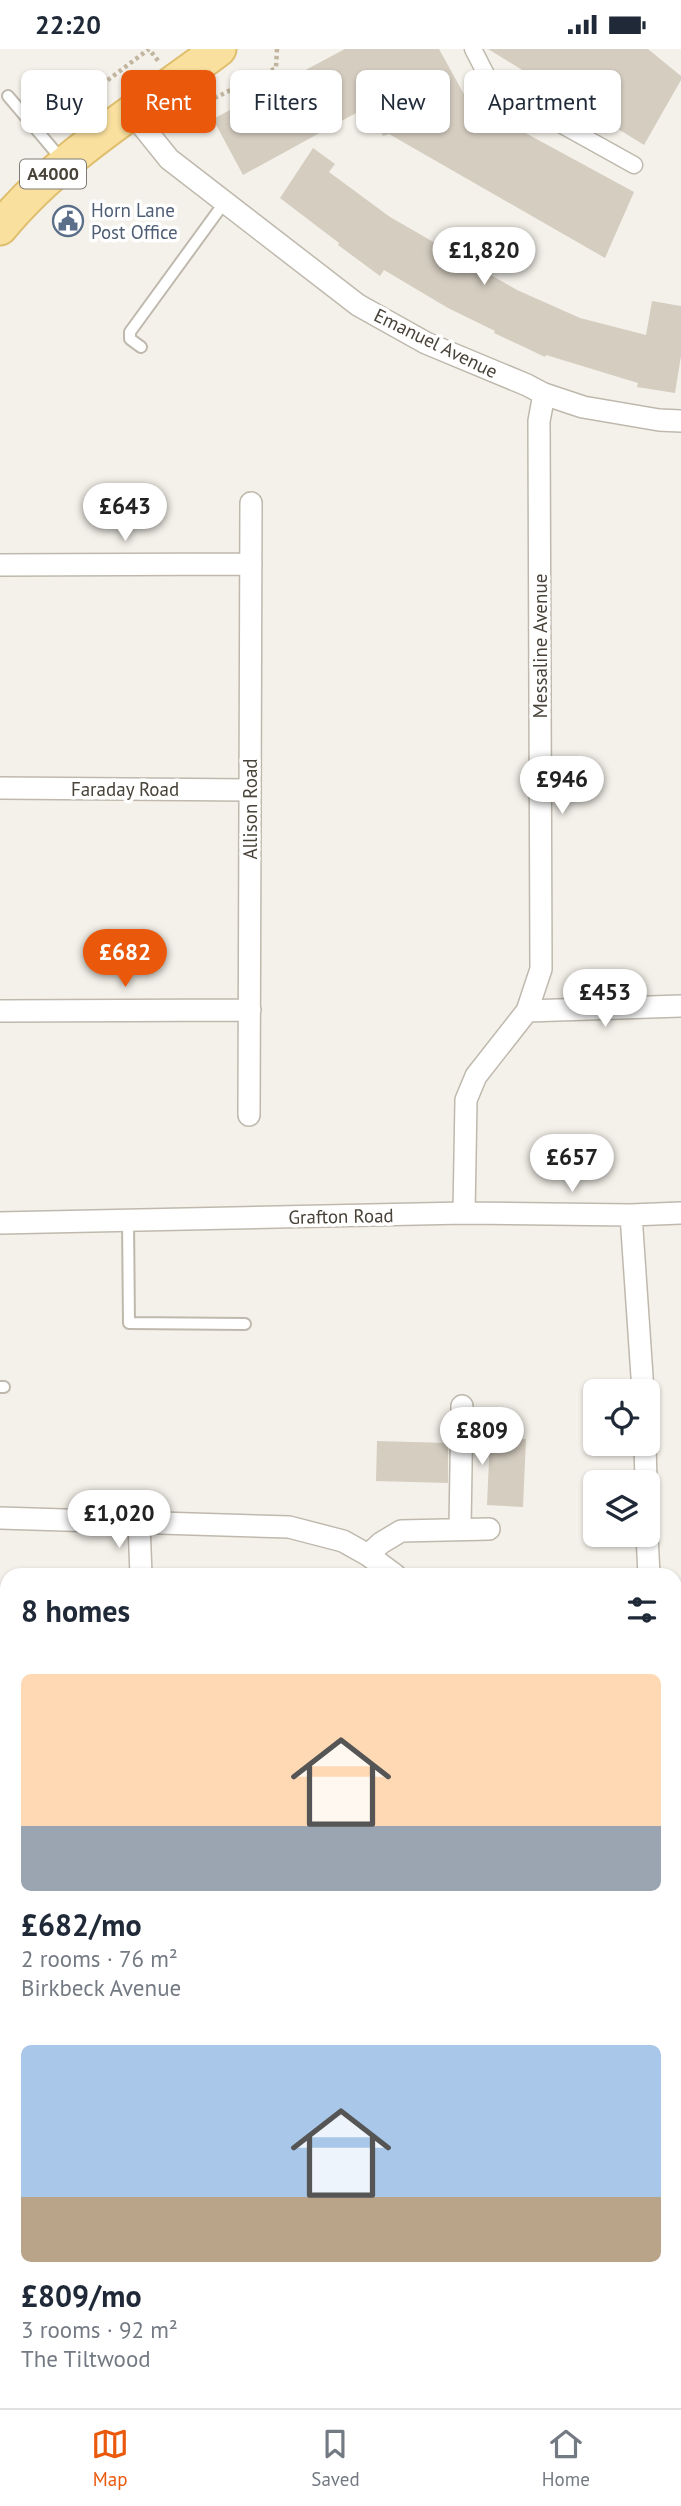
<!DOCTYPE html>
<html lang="en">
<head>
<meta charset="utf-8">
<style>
  body { margin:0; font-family:"PT Sans",sans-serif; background:#f6f6f7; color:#1f2937; height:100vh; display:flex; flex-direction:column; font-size:26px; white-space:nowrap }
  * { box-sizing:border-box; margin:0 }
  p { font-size:23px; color:#747a83 }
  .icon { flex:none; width:38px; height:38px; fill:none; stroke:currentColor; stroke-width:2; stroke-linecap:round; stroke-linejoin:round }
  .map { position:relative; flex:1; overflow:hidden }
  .drawer { position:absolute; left:0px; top:1519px; width:682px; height:840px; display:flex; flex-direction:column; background:#fff; border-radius:21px 21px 0 0; box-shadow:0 2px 5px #0004 }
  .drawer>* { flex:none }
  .hud { position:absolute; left:21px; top:21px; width:640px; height:63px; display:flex; gap:14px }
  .tools { position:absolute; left:583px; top:1330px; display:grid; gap:14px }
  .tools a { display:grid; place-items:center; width:77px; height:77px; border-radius:10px; background:#fff; box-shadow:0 2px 5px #0004; font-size:35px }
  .price { position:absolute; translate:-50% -60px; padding:0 16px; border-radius:24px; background:#fff; color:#222; font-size:23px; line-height:46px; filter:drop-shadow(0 2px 4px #0008) }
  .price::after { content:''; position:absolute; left:50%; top:42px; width:21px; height:16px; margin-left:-10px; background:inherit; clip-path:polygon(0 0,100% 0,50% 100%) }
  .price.current { background:#ea580c; color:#fff }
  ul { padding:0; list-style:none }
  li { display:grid; align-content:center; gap:14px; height:371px; padding:0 21px }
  li span { display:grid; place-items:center; height:217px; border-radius:10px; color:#555 }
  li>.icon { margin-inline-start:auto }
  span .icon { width:126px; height:126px; fill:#fffc; stroke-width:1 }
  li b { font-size:30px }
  h2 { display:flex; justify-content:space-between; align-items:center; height:84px; padding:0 21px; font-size:30px }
  .pill { padding:0 24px; border-radius:10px; background:#fff; box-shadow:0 2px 5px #0004; font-size:24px; line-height:63px }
  .pill.current { background:#ea580c; color:#fff }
  .status { display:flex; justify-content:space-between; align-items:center; height:49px; padding:0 35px; background:#fff; direction:ltr }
  .status svg { height:19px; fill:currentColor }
  .dock { display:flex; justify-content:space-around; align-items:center; height:98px; border-top:2px solid #e0e1e3; background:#fff; font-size:19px; color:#747a83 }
  .dock a { display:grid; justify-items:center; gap:4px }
  .dock .current { color:#ea580c }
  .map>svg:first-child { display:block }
  .building { fill:#d5cdc0 }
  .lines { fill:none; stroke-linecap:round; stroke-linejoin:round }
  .service-casing { stroke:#bfb9ad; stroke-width:14 }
  .pedestrian-casing { stroke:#bfb9ad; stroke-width:19 }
  .minor-casing { stroke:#bfb9ad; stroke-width:24 }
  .primary-casing { stroke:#dfbe6e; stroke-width:37 }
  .path { stroke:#c1b59f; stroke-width:4.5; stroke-dasharray:3.5 3.5; stroke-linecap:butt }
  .service { stroke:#fff; stroke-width:10 }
  .pedestrian { stroke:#fff; stroke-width:16 }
  .minor { stroke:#fff; stroke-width:21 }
  .primary { stroke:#fae09e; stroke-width:33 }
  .labels { text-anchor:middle; stroke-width:7; stroke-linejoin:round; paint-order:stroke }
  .shield { fill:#fff; stroke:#7f7b74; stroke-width:2 }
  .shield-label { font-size:18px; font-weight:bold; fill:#484238 }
  .service-label { font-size:19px; fill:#4e5e75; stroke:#fff; text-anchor:start }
  .street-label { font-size:19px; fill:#484238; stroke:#fff }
</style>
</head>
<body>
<div class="status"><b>22:20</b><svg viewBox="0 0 49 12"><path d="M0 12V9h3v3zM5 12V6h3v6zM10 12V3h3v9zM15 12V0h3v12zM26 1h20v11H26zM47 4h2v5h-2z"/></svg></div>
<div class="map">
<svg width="681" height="2359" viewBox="0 0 681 2359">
  <rect width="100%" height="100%" fill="#f4f1ea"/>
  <path class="building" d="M 345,0 L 439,0 L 465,47 L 476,57 L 634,143 L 605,209 L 389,85 L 383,87 L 367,58 L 243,126 L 213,70 Z
    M 488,0 L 648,0 L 681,27 L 681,31 L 644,96 Z
    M 313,99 L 335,115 L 329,123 L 390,168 L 517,241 L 580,269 L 646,286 L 652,252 L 681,257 L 681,307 L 675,344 L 637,338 L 638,334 L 546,306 L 545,308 L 494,284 L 495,282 L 448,259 L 384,221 L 380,227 L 338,196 L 339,194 L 280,149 Z
    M 490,1388 L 526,1390 L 523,1458 L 487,1456 Z
    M 377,1392 L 448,1394 L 448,1434 L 376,1432 Z"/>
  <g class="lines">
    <g class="service-casing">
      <path id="service" d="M 8,47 L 63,112
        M 141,298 L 130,290 L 130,283 L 224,154
        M 128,1171 L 129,1274 L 245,1275
        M 0,1338 L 4,1338"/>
    </g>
    <g class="pedestrian-casing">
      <path id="pedestrian" d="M 473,0 L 492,37 L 634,116"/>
    </g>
    <g class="minor-casing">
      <path id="minor" d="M 132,64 L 169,110 L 358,256 L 426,294 L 527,336 L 544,345 L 583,358 L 659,371 L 681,372
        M 0,516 L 251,515
        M 0,739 L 250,741
        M 0,962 L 250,961
        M 527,962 L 681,957
        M 249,1066 L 251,454
        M 464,1164 L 466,1051 L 476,1027 L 527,962 L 541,920 L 539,372 L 544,345
        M 631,1166 L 643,1342
        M 0,1174 L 464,1164 L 631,1166 L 681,1164
        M 645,1395 L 646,1433
        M 0,1469 L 289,1478 L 343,1492 L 368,1506 L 381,1494 L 401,1482 L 489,1480
        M 139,1474 L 141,1526
        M 460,1479 L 462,1357
        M 647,1486 L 649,1526
        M 368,1506 L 395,1526
        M 676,1571 L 681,1572
        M 186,2352 L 187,2359
        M 499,2359 L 500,2352"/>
    </g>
    <g class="primary-casing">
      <path id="primary" d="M 0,179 C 60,106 144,57 219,0"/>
    </g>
    <path class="path" d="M 181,59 L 186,66 L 194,59 L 276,19 L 277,0
      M 54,76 L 84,49 L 149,0 L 159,13"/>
    <use href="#service" class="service"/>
    <use href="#pedestrian" class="pedestrian"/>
    <use href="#minor" class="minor"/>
    <use href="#primary" class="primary"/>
  </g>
  <defs>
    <g id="civic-ring" transform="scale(1.575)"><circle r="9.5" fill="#fff" stroke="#5c6f8a" stroke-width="1.5"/><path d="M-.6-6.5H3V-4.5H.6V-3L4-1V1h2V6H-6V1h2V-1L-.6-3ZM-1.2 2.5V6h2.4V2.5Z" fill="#5c6f8a"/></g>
  </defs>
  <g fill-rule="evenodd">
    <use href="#civic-ring" x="68" y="172"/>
  </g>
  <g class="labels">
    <rect class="shield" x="20" y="110.5" width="66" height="29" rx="5"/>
    <g class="shield-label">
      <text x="53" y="131">A4000</text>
    </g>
    <g class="service-label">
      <text x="91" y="168">Horn Lane<tspan x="91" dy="22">Post Office</tspan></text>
    </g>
    <g class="street-label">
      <text transform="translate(436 294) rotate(26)" y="7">Emanuel Avenue</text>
      <text transform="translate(540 597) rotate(-90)" y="7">Messaline Avenue</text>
      <text x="125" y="747">Faraday Road</text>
      <text transform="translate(250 760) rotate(-90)" y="7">Allison Road</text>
      <text transform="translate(341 1167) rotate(-1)" y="7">Grafton Road</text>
    </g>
  </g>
</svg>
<div class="tools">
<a><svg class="icon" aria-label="locate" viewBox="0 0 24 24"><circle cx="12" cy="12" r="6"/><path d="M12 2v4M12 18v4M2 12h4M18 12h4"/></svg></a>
<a><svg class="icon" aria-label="layers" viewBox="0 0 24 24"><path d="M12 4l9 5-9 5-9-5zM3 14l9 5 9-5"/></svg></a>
</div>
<b class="price" style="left:484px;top:238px">£1,820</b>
<b class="price" style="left:125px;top:494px">£643</b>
<b class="price" style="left:562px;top:767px">£946</b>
<b class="price current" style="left:125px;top:940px">£682</b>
<b class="price" style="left:605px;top:980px">£453</b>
<b class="price" style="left:572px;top:1145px">£657</b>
<b class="price" style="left:482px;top:1418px">£809</b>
<b class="price" style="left:119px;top:1501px">£1,020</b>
<div class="hud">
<a class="pill">Buy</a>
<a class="pill current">Rent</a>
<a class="pill">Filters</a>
<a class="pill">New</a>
<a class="pill">Apartment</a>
</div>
<section class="drawer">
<h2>8 homes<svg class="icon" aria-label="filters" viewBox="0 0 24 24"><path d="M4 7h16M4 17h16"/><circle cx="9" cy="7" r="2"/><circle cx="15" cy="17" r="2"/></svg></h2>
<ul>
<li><span style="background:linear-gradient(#ffd9b3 70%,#9aa5b1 0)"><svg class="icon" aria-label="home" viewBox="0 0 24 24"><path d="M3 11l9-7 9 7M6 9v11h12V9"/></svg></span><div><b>£682/mo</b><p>2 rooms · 76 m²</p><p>Birkbeck Avenue</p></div></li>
<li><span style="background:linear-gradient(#a9c7e8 70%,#b9a48a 0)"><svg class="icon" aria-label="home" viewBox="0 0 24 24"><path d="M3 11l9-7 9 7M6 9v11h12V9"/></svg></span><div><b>£809/mo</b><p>3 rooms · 92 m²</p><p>The Tiltwood</p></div></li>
</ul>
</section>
</div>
<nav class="dock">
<a class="current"><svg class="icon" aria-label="map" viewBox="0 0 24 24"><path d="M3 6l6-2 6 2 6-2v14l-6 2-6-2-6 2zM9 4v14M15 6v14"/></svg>Map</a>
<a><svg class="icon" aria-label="saved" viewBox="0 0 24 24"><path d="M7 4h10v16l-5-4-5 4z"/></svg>Saved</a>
<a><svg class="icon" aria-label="home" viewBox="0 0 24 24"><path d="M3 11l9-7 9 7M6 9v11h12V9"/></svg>Home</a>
</nav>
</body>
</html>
